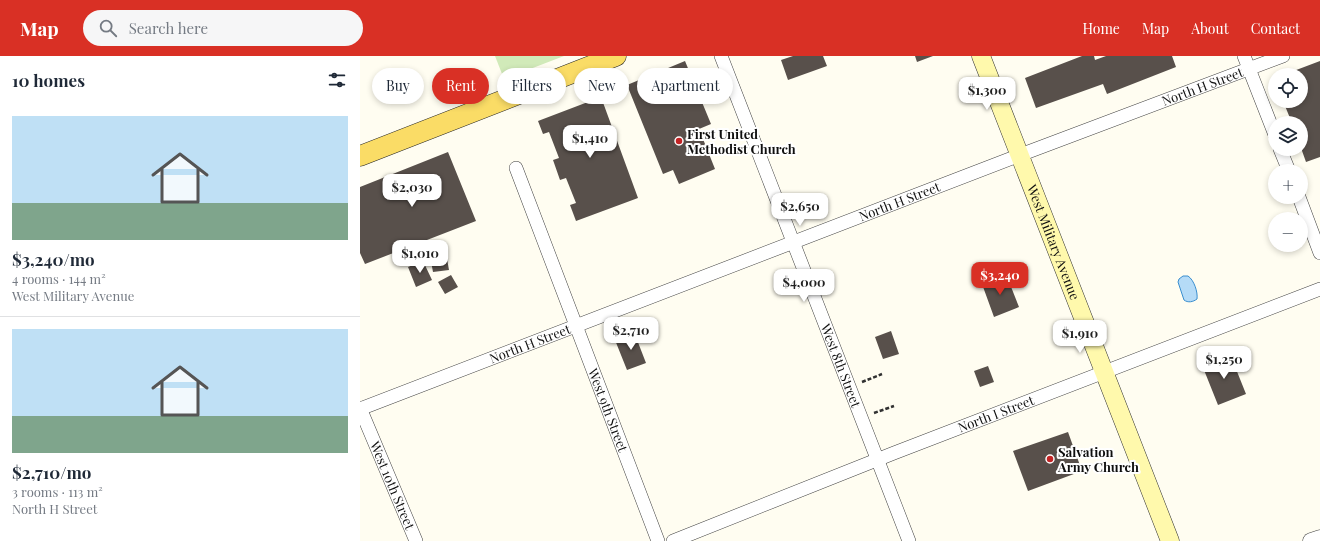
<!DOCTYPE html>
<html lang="en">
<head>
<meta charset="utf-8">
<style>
  body { margin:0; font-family:"Playfair Display",serif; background:#f6f6f7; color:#1f2937; height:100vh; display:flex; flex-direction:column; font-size:15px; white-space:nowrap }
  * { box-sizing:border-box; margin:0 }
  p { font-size:13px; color:#747a83 }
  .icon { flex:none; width:22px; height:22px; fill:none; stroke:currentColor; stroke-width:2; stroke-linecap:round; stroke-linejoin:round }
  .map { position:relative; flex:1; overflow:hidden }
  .details { display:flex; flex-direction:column; background:#fff; width:360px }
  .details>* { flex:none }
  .guide { position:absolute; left:12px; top:12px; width:380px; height:36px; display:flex; gap:8px }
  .buttons { position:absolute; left:908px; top:12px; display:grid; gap:8px }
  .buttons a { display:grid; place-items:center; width:40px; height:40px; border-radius:50%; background:#fff; box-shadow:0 2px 6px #0003; font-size:20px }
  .price { position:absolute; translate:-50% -34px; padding:0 9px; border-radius:8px; background:#fff; color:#222; font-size:13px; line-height:26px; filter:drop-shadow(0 1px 2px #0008) }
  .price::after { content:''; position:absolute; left:50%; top:24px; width:12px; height:9px; margin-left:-6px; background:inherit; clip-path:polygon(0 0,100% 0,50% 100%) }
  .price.active { background:#d93025; color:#fff }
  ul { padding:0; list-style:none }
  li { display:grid; align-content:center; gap:8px; height:212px; padding:0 12px }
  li+li { border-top:1px solid #e0e1e3 }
  li span { display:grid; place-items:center; height:124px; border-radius:0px; color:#555 }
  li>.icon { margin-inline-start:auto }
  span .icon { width:72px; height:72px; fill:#fffc; stroke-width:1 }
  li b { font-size:17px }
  h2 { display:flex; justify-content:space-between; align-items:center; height:48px; padding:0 12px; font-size:17px }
  .chip { padding:0 14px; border-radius:18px; background:#fff; box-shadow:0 2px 6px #0003; font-size:14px; line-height:36px }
  .chip.active { background:#d93025; color:#fff }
  header { display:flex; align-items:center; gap:24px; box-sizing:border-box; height:56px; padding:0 20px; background:#d93025; color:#fff }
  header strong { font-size:19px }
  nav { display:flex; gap:22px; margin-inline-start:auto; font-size:14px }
  .search { width:280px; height:36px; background:#f6f6f7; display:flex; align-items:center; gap:10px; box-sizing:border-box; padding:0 14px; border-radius:22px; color:#747a83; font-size:15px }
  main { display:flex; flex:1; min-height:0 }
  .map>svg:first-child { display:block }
  .green { fill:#d1eab9 }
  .water { fill:#b5dbf7; stroke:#3a8ecf }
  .building { fill:#58504b }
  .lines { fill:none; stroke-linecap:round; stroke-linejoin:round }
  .minor-casing { stroke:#424242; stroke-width:14 }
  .tertiary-casing { stroke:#424242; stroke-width:17 }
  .secondary-casing { stroke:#313131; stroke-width:19 }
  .primary-casing { stroke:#202020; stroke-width:21 }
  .path { stroke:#313131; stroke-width:2.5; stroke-dasharray:4 2; stroke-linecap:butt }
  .minor { stroke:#fff; stroke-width:13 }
  .tertiary { stroke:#fff; stroke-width:16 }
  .secondary { stroke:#fff9ac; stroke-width:18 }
  .primary { stroke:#fadc66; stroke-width:20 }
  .poi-dot { fill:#c22425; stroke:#fff; stroke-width:1.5 }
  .labels { text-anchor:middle; stroke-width:4; stroke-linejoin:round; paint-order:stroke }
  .street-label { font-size:13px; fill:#0f0f0f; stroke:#fff }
  .poi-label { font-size:13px; font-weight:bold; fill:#0f0f0f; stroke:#fff; text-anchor:start }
</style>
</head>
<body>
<header>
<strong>Map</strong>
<div class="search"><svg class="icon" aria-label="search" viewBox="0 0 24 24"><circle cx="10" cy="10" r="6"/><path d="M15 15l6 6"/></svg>Search here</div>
<nav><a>Home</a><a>Map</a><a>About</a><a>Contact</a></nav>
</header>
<main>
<section class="details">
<h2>10 homes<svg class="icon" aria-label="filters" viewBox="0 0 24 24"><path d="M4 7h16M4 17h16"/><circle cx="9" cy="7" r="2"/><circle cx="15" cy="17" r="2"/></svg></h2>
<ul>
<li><span style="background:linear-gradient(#bfe0f5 70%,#7fa58c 0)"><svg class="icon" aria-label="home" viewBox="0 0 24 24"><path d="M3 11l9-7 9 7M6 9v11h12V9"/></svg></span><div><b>$3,240/mo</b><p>4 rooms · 144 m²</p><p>West Military Avenue</p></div></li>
<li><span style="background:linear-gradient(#bfe0f5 70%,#7fa58c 0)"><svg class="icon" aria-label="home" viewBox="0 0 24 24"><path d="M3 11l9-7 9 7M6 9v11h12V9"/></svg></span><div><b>$2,710/mo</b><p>3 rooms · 113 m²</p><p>North H Street</p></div></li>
</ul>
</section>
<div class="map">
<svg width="960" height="485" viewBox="0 0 960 485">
  <rect width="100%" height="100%" fill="#fffdf1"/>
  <path class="green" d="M 135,0 L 204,0 L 144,23 Z"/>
  <path class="water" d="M 823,220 L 828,220 C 834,224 838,236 837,243 C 833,246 828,247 824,244 L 818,226 L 819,223 Z"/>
  <path class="building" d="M 433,0 L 463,0 L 467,10 L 428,24 L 421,4 Z
    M 555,0 L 573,0 L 557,6 Z
    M 722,0 L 734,0 L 735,4 L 746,0 L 812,0 L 816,11 L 747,38 L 743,28 L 676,52 L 665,22 Z
    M 325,5 L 351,68 L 339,73 L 355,113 L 319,128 L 313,114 L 303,118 L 267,29 Z
    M 960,5 L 960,101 L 946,106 L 941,92 L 941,67 L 932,67 L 923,45 L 941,45 L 941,19 L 923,19 Z
    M 241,41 L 278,142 L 216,165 L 210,149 L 216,147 L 206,122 L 200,124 L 193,104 L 199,102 L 189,76 L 183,78 L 178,65 Z
    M 88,96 L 116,165 L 5,208 L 0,197 L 0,131 Z
    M 86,197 L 89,214 L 73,216 L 70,200 Z
    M 63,205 L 72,224 L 56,231 L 48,211 Z
    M 646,218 L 659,251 L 634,261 L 622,228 Z
    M 91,219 L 98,231 L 85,238 L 78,226 Z
    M 531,275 L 539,298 L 523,303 L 515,281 Z
    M 274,276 L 286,307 L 267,314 L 255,284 Z
    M 870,298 L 886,338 L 858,349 L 842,309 Z
    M 628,310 L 634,326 L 620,331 L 614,315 Z
    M 708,376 L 722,415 L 668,435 L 653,395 Z"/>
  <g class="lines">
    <g class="minor-casing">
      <g id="minor">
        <path id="s1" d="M 361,0 L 549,485"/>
        <path d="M 884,0 L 915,79"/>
        <path d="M 920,93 L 929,115"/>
        <path id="s2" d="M 156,112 L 298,485"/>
        <path d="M 939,141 L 960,197"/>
        <path id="s3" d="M 0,352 L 56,485"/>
        <path id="s4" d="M 0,353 L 660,99 L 923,0"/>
        <path id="s5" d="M 313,485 L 534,397 L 960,233"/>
      </g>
    </g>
    <g class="tertiary-casing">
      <path id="tertiary" d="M 951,485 L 960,482"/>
    </g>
    <g class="secondary-casing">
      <g id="secondary">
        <path id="s6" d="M 621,0 L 810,485"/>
      </g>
    </g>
    <g class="primary-casing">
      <path id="primary" d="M 0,100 L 256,0"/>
    </g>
    <path class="path" d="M 502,326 L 522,318
      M 514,357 L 534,350"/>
    <use href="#minor" class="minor"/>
    <use href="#tertiary" class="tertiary"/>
    <use href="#secondary" class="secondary"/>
    <use href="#primary" class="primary"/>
  </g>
  <g class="poi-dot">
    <circle cx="319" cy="85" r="4"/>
    <circle cx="690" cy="403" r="4"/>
  </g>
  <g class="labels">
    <g class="street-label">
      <text dy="5" stroke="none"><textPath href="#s4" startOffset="902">North H Street</textPath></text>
      <text dy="5" stroke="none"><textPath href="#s4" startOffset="578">North H Street</textPath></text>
      <text dy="5" stroke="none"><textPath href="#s6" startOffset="200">West Military Avenue</textPath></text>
      <text dy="5" stroke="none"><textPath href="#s4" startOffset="182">North H Street</textPath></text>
      <text dy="5" stroke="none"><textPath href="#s1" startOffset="332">West 8th Street</textPath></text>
      <text dy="5" stroke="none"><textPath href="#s2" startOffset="259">West 9th Street</textPath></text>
      <text dy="5" stroke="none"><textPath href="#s5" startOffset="347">North I Street</textPath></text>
      <text dy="5" stroke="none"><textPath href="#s3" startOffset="84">West 10th Street</textPath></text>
    </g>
    <g class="poi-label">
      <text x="327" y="83">First United<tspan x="327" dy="15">Methodist Church</tspan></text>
      <text x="698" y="401">Salvation<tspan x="698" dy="15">Army Church</tspan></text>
    </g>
  </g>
</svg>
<div class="buttons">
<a><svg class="icon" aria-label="locate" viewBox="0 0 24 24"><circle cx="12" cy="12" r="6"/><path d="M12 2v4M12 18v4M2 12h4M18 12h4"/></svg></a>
<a><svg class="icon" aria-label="layers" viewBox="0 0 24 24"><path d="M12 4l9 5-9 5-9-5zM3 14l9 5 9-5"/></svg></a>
<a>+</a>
<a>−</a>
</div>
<b class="price" style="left:627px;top:55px">$1,300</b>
<b class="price" style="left:230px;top:103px">$1,410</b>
<b class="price" style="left:52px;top:152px">$2,030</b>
<b class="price" style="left:440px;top:171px">$2,650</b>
<b class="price" style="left:60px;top:218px">$1,010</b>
<b class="price active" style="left:640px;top:240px">$3,240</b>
<b class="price" style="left:444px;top:247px">$4,000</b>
<b class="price" style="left:271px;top:295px">$2,710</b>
<b class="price" style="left:720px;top:298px">$1,910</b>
<b class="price" style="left:864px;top:324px">$1,250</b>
<div class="guide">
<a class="chip">Buy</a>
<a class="chip active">Rent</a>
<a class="chip">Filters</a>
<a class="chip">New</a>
<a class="chip">Apartment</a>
</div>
</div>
</main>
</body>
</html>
